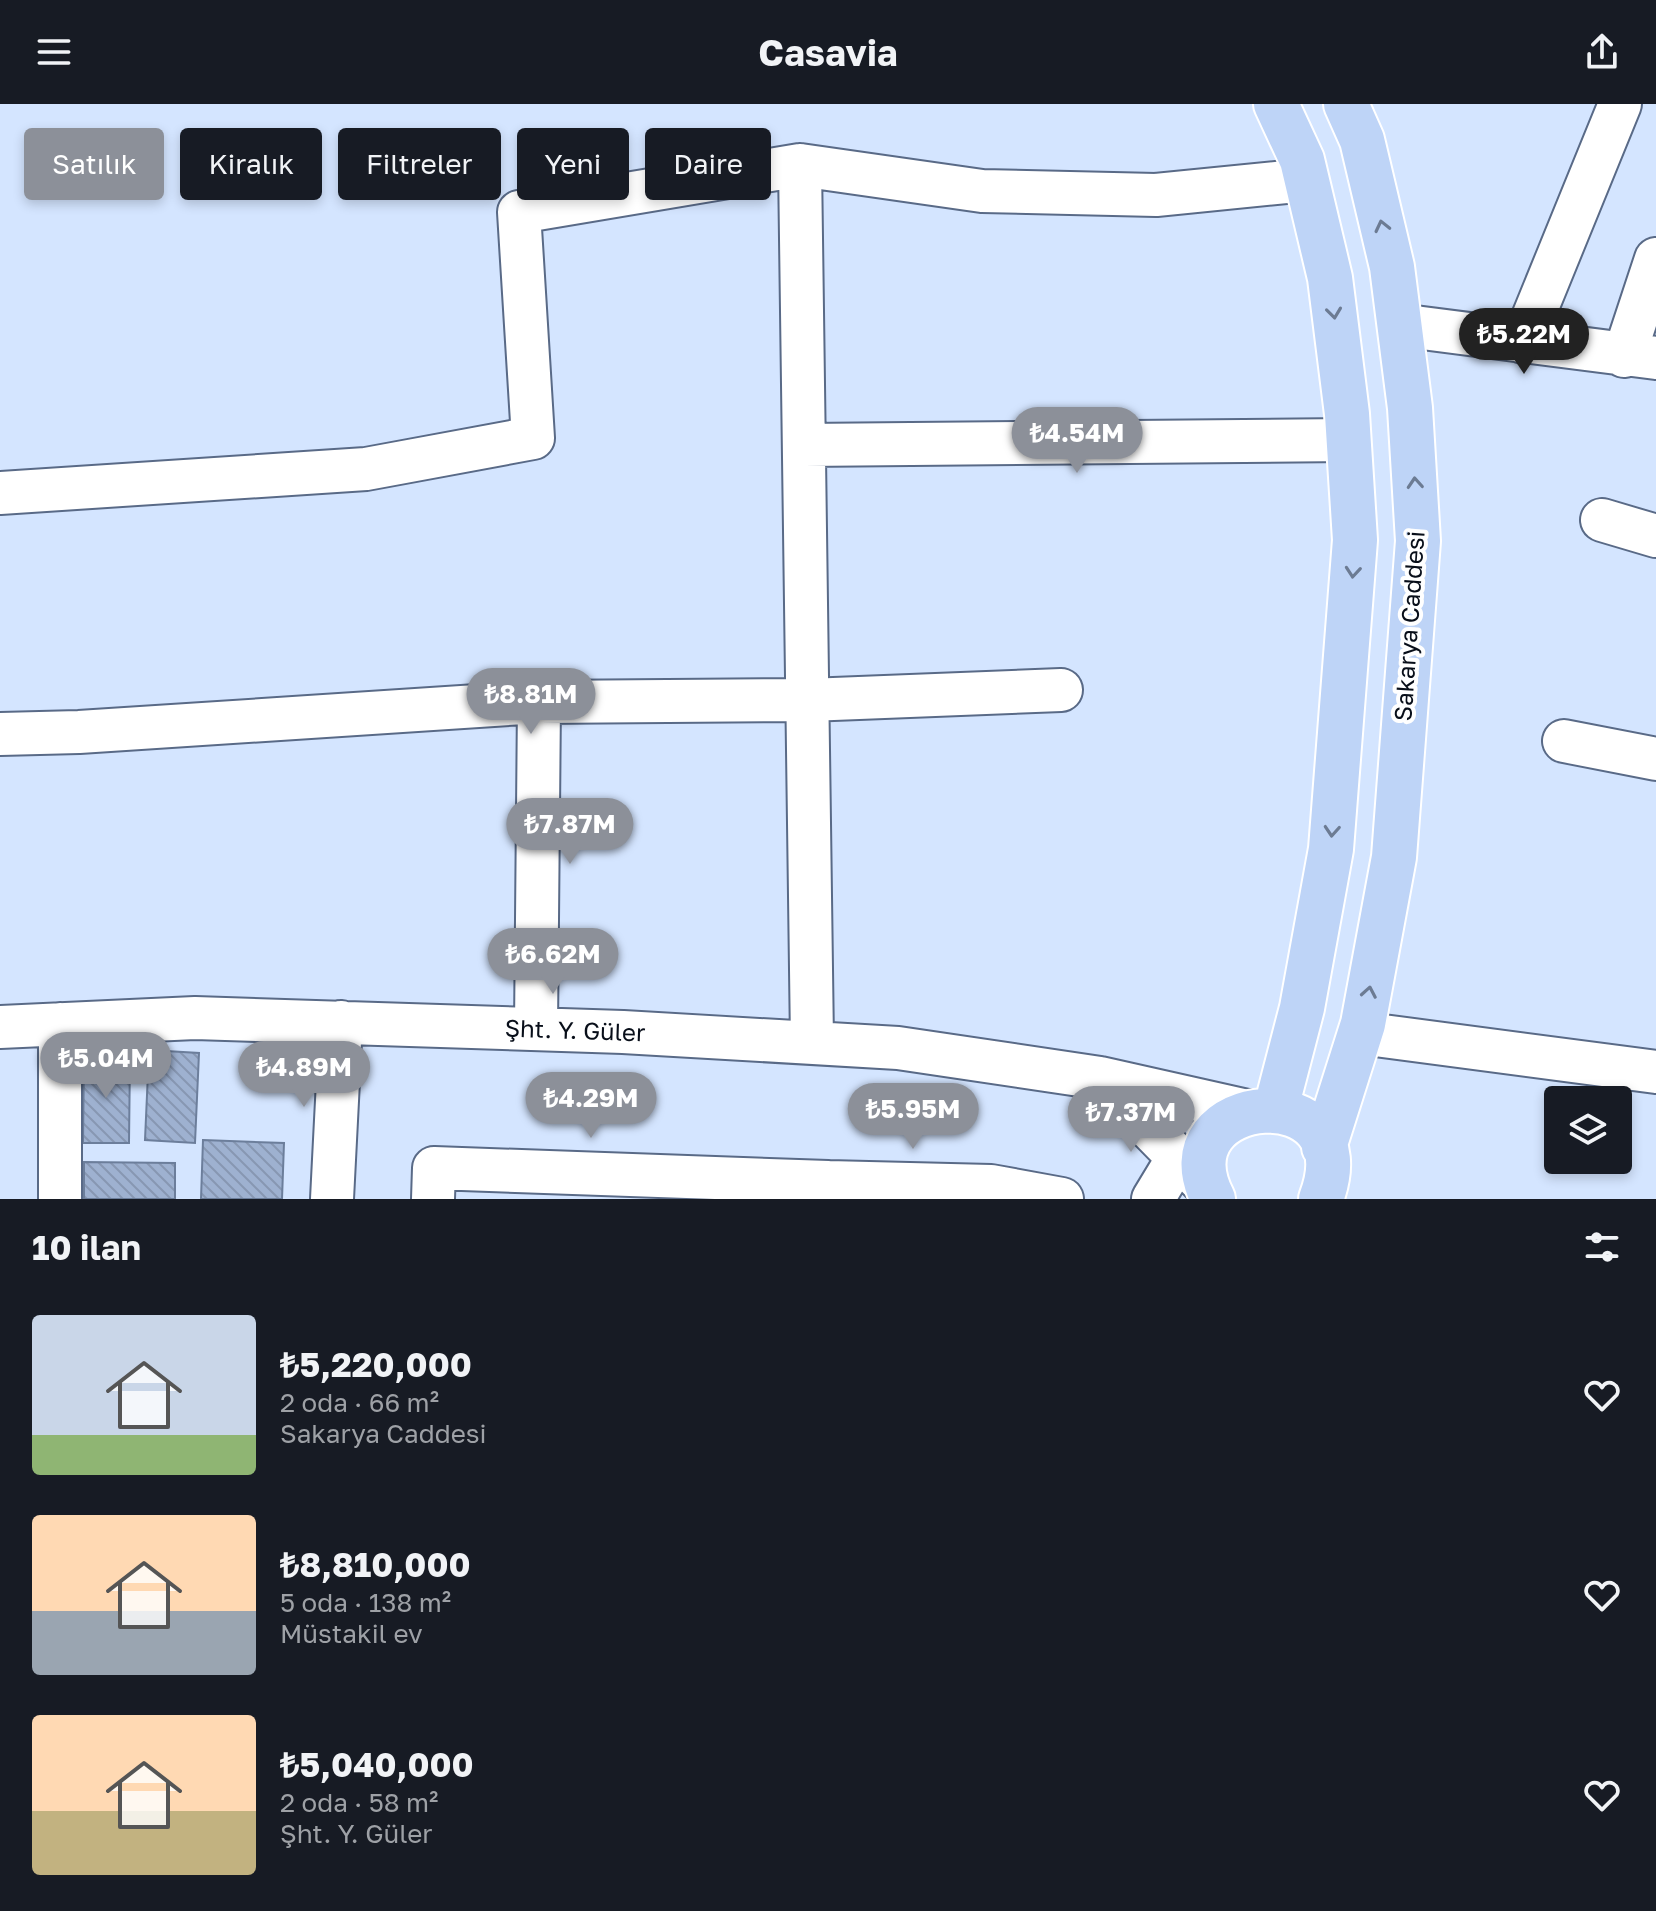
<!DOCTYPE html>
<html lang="tr">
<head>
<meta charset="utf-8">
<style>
  body { margin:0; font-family:"Golos Text",sans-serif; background:#242831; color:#f1f3f6; height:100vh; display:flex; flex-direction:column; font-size:30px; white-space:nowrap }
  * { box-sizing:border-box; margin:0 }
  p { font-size:26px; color:#9ea1a6 }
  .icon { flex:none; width:44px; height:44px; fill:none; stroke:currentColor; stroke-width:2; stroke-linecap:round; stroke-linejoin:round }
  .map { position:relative; height:1095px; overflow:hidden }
  .side { display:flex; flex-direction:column; background:#171b24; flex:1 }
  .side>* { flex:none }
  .hud { position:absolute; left:24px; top:24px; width:800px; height:72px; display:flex; gap:16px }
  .controls { position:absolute; left:1544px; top:982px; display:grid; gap:16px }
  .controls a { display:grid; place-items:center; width:88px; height:88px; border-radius:8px; background:#171b24; box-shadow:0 4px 12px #0003; font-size:40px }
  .price { position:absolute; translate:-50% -68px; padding:0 18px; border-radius:28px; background:#8c9099; color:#fff; font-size:26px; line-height:52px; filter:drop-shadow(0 2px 4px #0008) }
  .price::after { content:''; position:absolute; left:50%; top:48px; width:24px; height:18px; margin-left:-12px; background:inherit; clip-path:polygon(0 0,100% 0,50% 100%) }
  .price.selected { background:#222; color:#fff }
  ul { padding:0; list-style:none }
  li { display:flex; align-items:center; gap:24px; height:200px; padding:0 32px }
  li span { display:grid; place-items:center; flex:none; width:224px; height:160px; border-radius:8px; color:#555 }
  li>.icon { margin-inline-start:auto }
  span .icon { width:96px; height:96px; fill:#fffc; stroke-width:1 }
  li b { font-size:34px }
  h2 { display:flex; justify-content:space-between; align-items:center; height:96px; padding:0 32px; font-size:34px }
  .tag { padding:0 28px; border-radius:8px; background:#171b24; box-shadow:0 4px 12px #0003; font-size:28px; line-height:72px }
  .tag.selected { background:#8c9099; color:#fff }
  header { display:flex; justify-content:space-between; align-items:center; height:104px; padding:0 32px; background:#171b24; font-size:36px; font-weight:700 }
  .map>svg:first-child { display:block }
  .building { fill:url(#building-back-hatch); stroke:#6c7e9b; stroke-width:2 }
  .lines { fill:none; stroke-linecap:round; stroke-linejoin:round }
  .minor-casing { stroke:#596a87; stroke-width:46 }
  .major-casing { stroke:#fff; stroke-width:48 }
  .minor { stroke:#fff; stroke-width:42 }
  .major { stroke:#bed4f7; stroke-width:44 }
  .oneway { stroke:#6c7b93 }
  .labels { text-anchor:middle; stroke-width:8; stroke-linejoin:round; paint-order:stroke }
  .street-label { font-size:24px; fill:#080e19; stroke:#fff }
</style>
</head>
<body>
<header><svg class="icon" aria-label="menu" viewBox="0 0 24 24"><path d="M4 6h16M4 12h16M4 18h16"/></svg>Casavia<svg class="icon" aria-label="share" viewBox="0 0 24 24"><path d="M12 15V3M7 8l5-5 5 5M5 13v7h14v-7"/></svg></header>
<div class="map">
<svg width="1656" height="1095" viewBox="0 0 1656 1095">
  <defs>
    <pattern id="building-back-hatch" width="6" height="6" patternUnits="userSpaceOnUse" patternTransform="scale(2)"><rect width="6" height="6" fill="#9eb1d0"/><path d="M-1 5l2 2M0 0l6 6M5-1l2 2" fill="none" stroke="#8797b2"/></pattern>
  </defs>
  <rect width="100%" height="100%" fill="#d4e5ff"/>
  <path class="building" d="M 149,946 L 199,949 L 195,1039 L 145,1036 Z
    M 84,952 L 130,953 L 129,1039 L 83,1039 Z
    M 203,1036 L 284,1039 L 282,1095 L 201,1095 Z
    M 84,1058 L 175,1059 L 175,1095 L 84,1095 Z"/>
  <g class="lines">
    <g class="minor-casing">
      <path id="minor" d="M 800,61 L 812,938
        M 1399,221 L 1656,254
        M 1523,238 L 1620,0
        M 1624,252 L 1656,155
        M 804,341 L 1349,336
        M 0,389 L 366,365 L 533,334 L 519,108 L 800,61 L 982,87 L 1156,91 L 1306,76
        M 1602,416 L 1656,432
        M 0,630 L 79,628 L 539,598 L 808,596 L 1061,586
        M 1564,637 L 1656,655
        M 60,920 L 60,1095
        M 0,923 L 195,914 L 623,928 L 898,944 L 1100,974 L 1247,1007
        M 536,925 L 539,598
        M 1360,929 L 1656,968
        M 1100,974 L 1207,1083
        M 332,1095 L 341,918
        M 433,1095 L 434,1064 L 828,1078
        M 829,1095 L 828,1078 L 991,1082 L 1062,1095
        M 1153,1095 L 1179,1052"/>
    </g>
    <g class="major-casing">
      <path id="major" d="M 1276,1004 L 1302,904 L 1331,745 L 1355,436 L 1347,310 L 1330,174 L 1302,56 L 1276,0
        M 1324,1043 L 1363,920 L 1394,753 L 1418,437 L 1410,304 L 1392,163 L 1362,36 L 1346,0
        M 1213,1095 C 1157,986 1369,969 1321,1095"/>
    </g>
    <use href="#minor" class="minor"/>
    <use href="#major" class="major"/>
  </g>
  <defs><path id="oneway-chevron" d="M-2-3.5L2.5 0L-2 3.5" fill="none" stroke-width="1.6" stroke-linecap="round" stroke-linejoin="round" transform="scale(2)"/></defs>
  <g class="oneway">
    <use href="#oneway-chevron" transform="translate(1382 122) rotate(-103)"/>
    <use href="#oneway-chevron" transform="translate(1334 209) rotate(83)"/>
    <use href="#oneway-chevron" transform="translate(1415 379) rotate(-94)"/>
    <use href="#oneway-chevron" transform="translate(1353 468) rotate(95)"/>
    <use href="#oneway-chevron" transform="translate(1332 727) rotate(94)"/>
    <use href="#oneway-chevron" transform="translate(1369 888) rotate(-80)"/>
  </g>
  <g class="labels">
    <g class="street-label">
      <text transform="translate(1410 522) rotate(-86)" y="8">Sakarya Caddesi</text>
      <text transform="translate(575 927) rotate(2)" y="8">Şht. Y. Güler</text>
    </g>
  </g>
</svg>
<div class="controls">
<a><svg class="icon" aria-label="layers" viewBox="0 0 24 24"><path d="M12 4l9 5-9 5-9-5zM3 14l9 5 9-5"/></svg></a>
</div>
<b class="price selected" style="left:1524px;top:272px">₺5.22M</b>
<b class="price" style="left:1077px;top:371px">₺4.54M</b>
<b class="price" style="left:531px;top:632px">₺8.81M</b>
<b class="price" style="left:570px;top:762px">₺7.87M</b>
<b class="price" style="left:553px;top:892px">₺6.62M</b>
<b class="price" style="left:106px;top:996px">₺5.04M</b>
<b class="price" style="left:304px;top:1005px">₺4.89M</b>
<b class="price" style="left:591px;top:1036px">₺4.29M</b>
<b class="price" style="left:913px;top:1047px">₺5.95M</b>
<b class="price" style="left:1131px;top:1050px">₺7.37M</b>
<div class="hud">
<a class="tag selected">Satılık</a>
<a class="tag">Kiralık</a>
<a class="tag">Filtreler</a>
<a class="tag">Yeni</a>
<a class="tag">Daire</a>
</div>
</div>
<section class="side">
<h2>10 ilan<svg class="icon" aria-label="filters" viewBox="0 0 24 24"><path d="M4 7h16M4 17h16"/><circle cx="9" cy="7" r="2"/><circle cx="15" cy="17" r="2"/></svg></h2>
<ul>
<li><span style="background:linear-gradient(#c9d6e8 75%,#8fb573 0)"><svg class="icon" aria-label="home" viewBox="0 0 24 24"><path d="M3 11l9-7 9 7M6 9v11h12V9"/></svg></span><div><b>₺5,220,000</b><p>2 oda · 66 m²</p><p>Sakarya Caddesi</p></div><svg class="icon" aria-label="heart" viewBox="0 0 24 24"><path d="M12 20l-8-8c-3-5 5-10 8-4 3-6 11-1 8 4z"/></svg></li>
<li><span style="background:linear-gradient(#ffd9b3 60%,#9aa5b1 0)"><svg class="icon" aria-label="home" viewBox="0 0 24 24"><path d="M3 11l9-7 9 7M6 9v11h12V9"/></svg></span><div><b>₺8,810,000</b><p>5 oda · 138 m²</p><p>Müstakil ev</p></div><svg class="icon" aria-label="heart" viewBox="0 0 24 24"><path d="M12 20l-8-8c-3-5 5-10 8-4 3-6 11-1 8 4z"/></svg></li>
<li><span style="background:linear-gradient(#ffd9b3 60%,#c2b280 0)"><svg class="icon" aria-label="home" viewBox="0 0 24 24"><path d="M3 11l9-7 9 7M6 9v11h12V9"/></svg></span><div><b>₺5,040,000</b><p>2 oda · 58 m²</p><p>Şht. Y. Güler</p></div><svg class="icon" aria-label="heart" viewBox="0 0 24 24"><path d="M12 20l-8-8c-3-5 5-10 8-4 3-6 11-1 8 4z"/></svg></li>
</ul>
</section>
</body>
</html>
